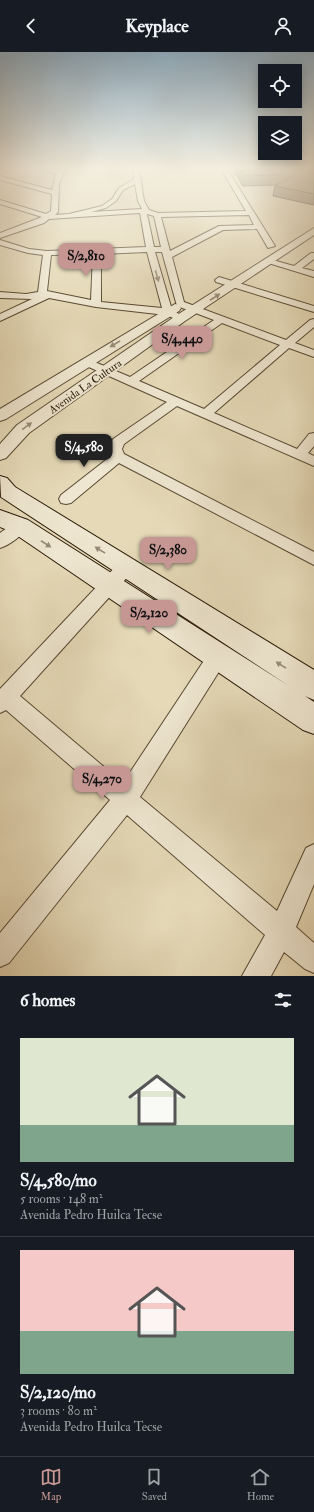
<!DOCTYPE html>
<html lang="en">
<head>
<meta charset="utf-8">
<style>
  body { margin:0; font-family:"IM FELL Double Pica",serif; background:#242831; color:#f1f3f6; height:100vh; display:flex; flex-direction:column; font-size:15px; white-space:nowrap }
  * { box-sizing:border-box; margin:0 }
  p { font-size:13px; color:#9ea1a6 }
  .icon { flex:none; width:22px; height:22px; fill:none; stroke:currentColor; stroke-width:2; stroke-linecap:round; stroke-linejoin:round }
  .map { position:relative; height:924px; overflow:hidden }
  .sheet { display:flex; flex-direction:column; background:#171b24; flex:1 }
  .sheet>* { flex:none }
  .tools { position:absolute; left:258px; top:12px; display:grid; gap:8px }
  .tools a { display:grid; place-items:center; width:44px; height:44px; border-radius:0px; background:#171b24; box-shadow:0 2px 10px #0003; font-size:20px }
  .price { position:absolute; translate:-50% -34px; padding:0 9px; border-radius:8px; background:#c59692; color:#111; font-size:13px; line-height:26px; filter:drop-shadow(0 1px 2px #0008) }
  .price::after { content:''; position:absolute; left:50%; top:24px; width:12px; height:9px; margin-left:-6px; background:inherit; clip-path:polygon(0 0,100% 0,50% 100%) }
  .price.selected { background:#222; color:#fff }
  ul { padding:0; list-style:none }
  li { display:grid; align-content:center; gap:8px; height:212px; padding:0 20px }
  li+li { border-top:1px solid #363941 }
  li span { display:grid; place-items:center; height:124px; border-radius:0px; color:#555 }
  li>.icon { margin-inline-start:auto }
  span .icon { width:72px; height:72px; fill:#fffc; stroke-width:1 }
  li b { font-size:17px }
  h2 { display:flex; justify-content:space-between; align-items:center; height:48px; padding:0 20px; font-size:17px }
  header { display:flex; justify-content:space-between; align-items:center; height:52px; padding:0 20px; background:#171b24; font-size:18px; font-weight:800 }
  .tabs { display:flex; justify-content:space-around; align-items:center; height:56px; border-top:1px solid #363941; background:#171b24; font-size:11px; color:#9ea1a6 }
  .tabs a { display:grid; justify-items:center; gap:2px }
  .tabs .selected { color:#c59692 }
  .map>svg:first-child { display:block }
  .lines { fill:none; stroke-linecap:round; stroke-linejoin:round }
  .minor-casing { stroke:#594a33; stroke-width:2 }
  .tertiary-casing { stroke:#594a33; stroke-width:2 }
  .secondary-casing { stroke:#2a1b07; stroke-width:2 }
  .minor { fill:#eee6d0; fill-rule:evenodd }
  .tertiary { fill:#eee6d0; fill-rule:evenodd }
  .secondary { fill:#eee6d0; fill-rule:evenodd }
  .wall { fill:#786c55; stroke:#2a1b07 }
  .building { fill:#8b7e63; stroke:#2a1b07 }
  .oneway { fill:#968b76 }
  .labels { text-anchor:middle; stroke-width:4; stroke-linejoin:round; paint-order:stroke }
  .far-street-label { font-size:11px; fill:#2a1b07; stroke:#eee6d0 }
</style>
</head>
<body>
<header><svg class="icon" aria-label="back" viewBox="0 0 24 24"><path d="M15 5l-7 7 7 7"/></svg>Keyplace<svg class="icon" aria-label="person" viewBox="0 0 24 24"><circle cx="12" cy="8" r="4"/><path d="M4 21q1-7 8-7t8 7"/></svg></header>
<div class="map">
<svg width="314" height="924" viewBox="0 0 314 924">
  <rect width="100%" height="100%" fill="#e5d9b7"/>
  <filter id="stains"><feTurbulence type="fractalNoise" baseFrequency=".005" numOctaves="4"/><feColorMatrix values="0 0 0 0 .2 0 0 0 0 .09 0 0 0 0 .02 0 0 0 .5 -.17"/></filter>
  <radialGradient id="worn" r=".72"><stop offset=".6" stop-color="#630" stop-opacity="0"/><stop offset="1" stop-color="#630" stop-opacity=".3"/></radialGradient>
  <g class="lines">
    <g class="minor-casing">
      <path id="minor" d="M 40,117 L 58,119 L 65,117 L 59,132 L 58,160 L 55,163 L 69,162 L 102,154 L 112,147 L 119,136 L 134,127 L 133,117 L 139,117 L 144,149 L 149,158 L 158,161 L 246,159 L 221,117 L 227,117 L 275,194 L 268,196 L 257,177 L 223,178 L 172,205 L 184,250 L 286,288 L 310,268 L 314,267 L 314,275 L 295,291 L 314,298 L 314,305 L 289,296 L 214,361 L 297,397 L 309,382 L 314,381 L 314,394 L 308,401 L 314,404 L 314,414 L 177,354 L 124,392 L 122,397 L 124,402 L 314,500 L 314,513 L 119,411 L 71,451 L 66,452 L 61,451 L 59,447 L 61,443 L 111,404 L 108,397 L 113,387 L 167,350 L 82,312 L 80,310 L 82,308 L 90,308 L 130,325 L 214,268 L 177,254 L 162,200 L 155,200 L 172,258 L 186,266 L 184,268 L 178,268 L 166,263 L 96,255 L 49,246 L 0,269 L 0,262 L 32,247 L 0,246 L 0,240 L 26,242 L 38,240 L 43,203 L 28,201 L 0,193 L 0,188 L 29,197 L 47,199 L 146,195 L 140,161 L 49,167 L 44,171 L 0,186 L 0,181 L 42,165 L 0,152 L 0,148 L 46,162 L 51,159 L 52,142 L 0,128 L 0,124 L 52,138 L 56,122 ZM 135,132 L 138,149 L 142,157 L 91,160 L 106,156 L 116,149 L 123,138 ZM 147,162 L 154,164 L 161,195 L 154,195 ZM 249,163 L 254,173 L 219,174 L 170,199 L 161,165 ZM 147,200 L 162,256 L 101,250 L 101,202 ZM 93,202 L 91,248 L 47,239 L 51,203 ZM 222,271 L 280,293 L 204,357 L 139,329 Z
        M 311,201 L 314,201 L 314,207 L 302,216 L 314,219 L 314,225 L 265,210 L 269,207 L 294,214 Z
        M 219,225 L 314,254 L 314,260 L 216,230 L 215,228 Z
        M 20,468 L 25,470 L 28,474 C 23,483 10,493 0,496 L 0,481 L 15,470 Z
        M 126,508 L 132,510 L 134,515 L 132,520 L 20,644 L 123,731 L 211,598 L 218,595 L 225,598 L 227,604 L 225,610 L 140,745 L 277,859 L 306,796 L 314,792 L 314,832 L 296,875 L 314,891 L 314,921 L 305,917 L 284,900 L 271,924 L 242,924 L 265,883 L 127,763 L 9,911 L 0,915 L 0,881 L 110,748 L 6,658 L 0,661 L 0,637 L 120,510 Z"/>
    </g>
    <g class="tertiary-casing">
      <path id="tertiary" d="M 314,176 L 314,183 L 185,269 L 29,381 L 6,406 L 0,408 L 0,392 L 17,373 L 177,263 Z
        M 175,252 L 179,253 L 181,256 L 179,259 L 6,367 L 0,369 L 0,357 Z"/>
    </g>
    <g class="secondary-casing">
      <path id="secondary" d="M 0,424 L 7,426 L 15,435 L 314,618 L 314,648 L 305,644 L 314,650 L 314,682 L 303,678 L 12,480 L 0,475 L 0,458 L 28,468 L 289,634 L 1,445 Z"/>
    </g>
    <use href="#minor" class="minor"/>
    <use href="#tertiary" class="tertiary"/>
    <use href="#secondary" class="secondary"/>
  </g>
  <path class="wall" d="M 236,117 L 314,117 L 314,153 L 273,144 L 275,134 L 277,133 L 243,134 L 235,121 Z"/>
  <path class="building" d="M 240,117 L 314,117 L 314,142 L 275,134 L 296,122 L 244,124 Z"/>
  <defs><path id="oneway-solid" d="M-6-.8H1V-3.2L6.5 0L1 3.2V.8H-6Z"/></defs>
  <g class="oneway">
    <use href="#oneway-solid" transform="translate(157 224) rotate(74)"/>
    <use href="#oneway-solid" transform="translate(215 245) rotate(-33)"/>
    <use href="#oneway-solid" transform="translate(115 292) rotate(149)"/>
    <use href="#oneway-solid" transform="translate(27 374) rotate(-36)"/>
    <use href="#oneway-solid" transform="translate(46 492) rotate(33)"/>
    <use href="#oneway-solid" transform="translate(100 498) rotate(-148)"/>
    <use href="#oneway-solid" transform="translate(281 613) rotate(-148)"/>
  </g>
  <linearGradient id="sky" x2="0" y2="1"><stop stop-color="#8da9bc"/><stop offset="0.47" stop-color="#f3eedf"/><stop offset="1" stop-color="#f3eedf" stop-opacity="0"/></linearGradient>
  <rect width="314" height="247" fill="url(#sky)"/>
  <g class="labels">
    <g class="far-street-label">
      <text transform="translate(85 334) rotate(-35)" y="4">Avenida La Cultura</text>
    </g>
  </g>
  <rect width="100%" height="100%" filter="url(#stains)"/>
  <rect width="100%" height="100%" fill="url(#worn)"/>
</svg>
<div class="tools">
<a><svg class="icon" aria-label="locate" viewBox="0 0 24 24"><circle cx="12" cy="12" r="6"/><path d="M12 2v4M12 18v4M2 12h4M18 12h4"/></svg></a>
<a><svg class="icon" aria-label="layers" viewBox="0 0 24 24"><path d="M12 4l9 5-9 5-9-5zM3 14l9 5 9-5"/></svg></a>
</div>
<b class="price" style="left:86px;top:225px">S/2,810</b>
<b class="price" style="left:182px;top:308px">S/4,440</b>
<b class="price selected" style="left:84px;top:416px">S/4,580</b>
<b class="price" style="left:168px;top:519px">S/2,380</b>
<b class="price" style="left:149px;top:582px">S/2,120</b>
<b class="price" style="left:102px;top:748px">S/4,270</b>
</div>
<section class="sheet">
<h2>6 homes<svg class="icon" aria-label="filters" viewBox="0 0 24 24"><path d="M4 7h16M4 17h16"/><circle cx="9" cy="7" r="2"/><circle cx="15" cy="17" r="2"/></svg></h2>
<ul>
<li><span style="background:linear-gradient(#dfe7d0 70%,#7fa58c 0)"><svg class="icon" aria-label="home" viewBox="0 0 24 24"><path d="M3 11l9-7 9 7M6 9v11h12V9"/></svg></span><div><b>S/4,580/mo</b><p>5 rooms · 148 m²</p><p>Avenida Pedro Huilca Tecse</p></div></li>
<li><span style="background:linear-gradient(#f6c9c9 65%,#7fa58c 0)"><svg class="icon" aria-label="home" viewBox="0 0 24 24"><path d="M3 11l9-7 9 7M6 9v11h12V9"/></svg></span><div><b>S/2,120/mo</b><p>3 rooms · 80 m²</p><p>Avenida Pedro Huilca Tecse</p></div></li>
</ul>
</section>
<nav class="tabs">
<a class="selected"><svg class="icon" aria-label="map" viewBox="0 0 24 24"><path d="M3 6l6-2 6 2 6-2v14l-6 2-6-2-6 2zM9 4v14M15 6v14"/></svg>Map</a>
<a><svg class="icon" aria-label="saved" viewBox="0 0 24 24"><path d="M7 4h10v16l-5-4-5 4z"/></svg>Saved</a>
<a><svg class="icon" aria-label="home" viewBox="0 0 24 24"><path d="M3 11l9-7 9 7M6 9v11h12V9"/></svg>Home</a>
</nav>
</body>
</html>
